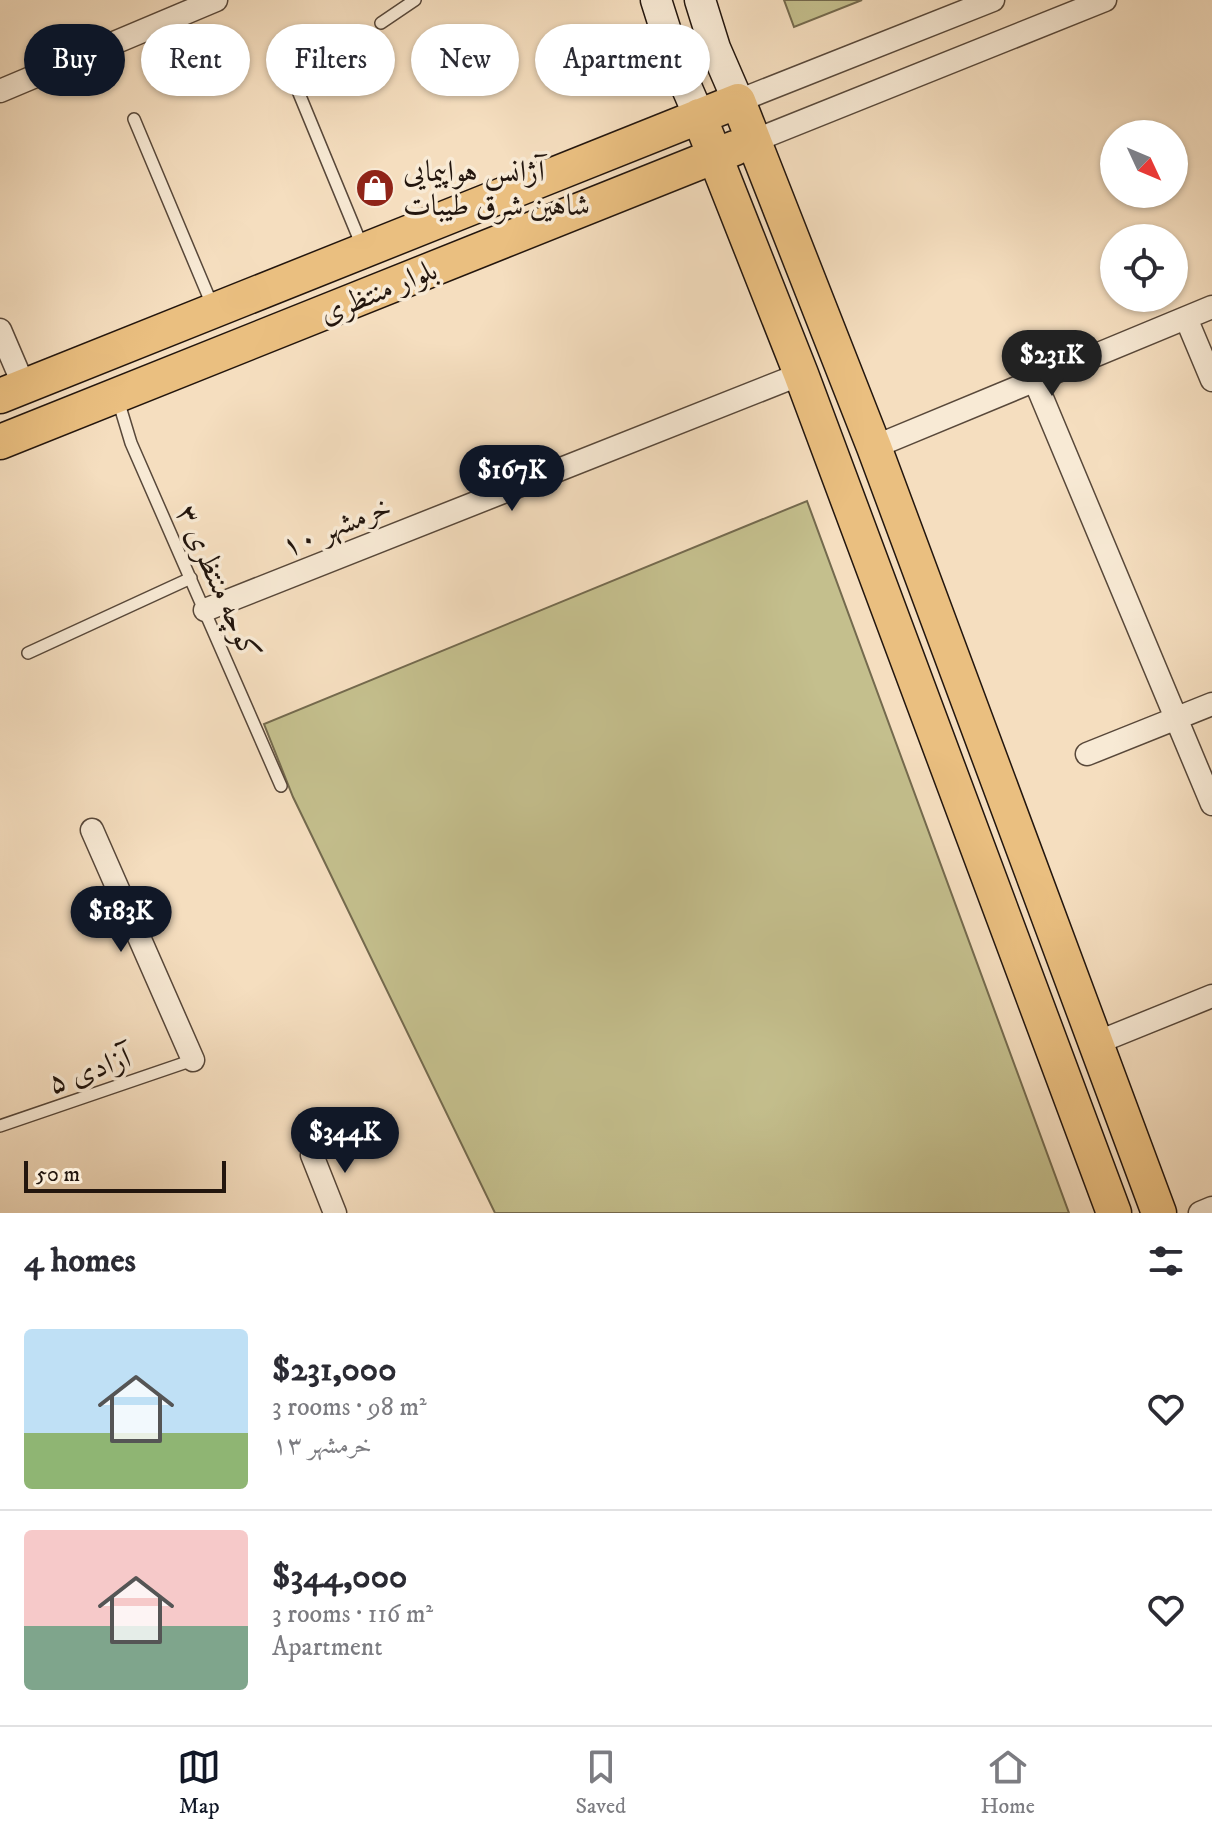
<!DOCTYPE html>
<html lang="en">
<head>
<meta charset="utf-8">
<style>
  body { margin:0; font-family:"IM FELL DW Pica",Amiri,serif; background:#f7f7f7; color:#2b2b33; height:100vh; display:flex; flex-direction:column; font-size:30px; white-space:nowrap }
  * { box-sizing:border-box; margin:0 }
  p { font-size:26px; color:#7c7c81 }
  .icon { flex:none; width:44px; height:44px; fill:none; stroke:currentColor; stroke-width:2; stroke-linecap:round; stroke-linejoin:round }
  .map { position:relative; height:1213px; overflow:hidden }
  .details { display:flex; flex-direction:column; background:#fff; flex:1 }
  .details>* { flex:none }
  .top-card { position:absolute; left:24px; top:24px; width:800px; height:72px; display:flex; gap:16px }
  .needle { width:52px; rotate:134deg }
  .controls { position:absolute; left:1100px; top:120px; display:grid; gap:16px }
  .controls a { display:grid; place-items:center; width:88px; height:88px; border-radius:50%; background:#fff; box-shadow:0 2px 6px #0004; font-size:40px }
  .scale { position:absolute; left:24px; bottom:20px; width:202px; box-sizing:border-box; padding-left:8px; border:4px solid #23160e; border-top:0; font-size:22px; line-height:28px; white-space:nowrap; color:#23160e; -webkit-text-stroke:6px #f8ead5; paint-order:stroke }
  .price { position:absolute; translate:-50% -68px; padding:0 18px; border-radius:28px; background:#111827; color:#fff; font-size:26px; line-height:52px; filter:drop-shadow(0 2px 4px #0008) }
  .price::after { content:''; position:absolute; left:50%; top:48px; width:24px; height:18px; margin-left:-12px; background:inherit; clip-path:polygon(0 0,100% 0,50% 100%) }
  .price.on { background:#222; color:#fff }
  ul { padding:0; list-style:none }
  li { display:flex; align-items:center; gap:24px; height:200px; padding:0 24px }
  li+li { border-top:2px solid #e1e1e2 }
  li span { display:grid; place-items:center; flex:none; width:224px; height:160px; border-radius:8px; color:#555 }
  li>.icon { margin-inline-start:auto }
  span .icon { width:96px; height:96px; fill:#fffc; stroke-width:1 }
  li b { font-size:34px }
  h2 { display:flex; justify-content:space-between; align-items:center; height:96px; padding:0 24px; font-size:34px }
  .pill { padding:0 28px; border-radius:36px; background:#fff; box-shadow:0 2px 6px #0004; font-size:28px; line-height:72px }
  .pill.on { background:#111827; color:#fff }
  .menu { display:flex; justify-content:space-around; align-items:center; height:112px; border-top:2px solid #e1e1e2; background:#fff; font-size:22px; color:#7c7c81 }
  .menu a { display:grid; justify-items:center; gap:4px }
  .menu .on { color:#111827 }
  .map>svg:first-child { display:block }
  .green { fill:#c4bf8d; stroke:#746a4e; stroke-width:2 }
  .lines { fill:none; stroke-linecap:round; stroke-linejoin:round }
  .service-casing { stroke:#58483a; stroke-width:14 }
  .minor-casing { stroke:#58483a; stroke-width:25 }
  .secondary-casing { stroke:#23160e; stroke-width:33 }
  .primary-casing { stroke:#23160e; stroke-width:37 }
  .service { stroke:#f8ead5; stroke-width:11 }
  .minor { stroke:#f8ead5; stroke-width:22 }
  .secondary { stroke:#f8ead5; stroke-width:30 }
  .primary { stroke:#eabf80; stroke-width:34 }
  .labels { text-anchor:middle; stroke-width:7; stroke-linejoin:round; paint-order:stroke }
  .poi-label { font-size:30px; fill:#23160e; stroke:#f8ead5; text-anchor:start }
  .street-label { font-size:30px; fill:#23160e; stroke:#f8ead5 }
</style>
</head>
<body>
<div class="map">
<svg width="1212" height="1213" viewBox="0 0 1212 1213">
  <rect width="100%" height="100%" fill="#f5debf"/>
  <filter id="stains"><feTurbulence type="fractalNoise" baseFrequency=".0025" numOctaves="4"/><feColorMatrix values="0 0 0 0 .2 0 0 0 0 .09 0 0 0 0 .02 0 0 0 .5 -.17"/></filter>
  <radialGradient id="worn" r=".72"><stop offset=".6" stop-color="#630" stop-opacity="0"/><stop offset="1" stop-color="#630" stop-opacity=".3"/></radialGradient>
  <path class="green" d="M 784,0 L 862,0 L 794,27 Z
    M 807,501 L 1069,1213 L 495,1213 L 293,797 L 264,724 Z"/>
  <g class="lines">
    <g class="service-casing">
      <path id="service" d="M 381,23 L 415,0
        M 291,74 L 362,246
        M 134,119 L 213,307
        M 118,400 L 131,443 L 281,786
        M 28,653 L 191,578
        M 0,1126 L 193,1060"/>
    </g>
    <g class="minor-casing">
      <path id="minor" d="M 0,91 L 216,0
        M 738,101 L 993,0
        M 756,140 L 1105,0
        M 1186,318 L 1212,380
        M 0,330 L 24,386
        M 1035,381 L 1212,804
        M 874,447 L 1212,307
        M 205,610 L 801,374
        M 1087,754 L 1212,704
        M 92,830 L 193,1060
        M 1096,1043 L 1212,996
        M 312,1155 L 335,1213
        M 1200,1213 L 1212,1208"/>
    </g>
    <g class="secondary-casing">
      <path id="secondary" d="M 656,0 L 676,63 L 699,116
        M 700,0 L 715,48 L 738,101"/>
    </g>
    <g class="primary-casing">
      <path id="primary" d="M 699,116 L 801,374 L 1114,1213
        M 0,396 L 738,101 L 874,447 L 1159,1213
        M 0,442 L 735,148"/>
    </g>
    <use href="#service" class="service"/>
    <use href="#minor" class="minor"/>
    <use href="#secondary" class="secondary"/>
    <use href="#primary" class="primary"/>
  </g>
  <defs>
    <g id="shop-disc" transform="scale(2)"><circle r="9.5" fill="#8f2418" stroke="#f8ead5"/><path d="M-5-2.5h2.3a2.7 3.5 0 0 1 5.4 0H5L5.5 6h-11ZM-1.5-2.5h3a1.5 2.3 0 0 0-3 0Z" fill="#fff"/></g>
  </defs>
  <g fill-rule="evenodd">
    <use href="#shop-disc" x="375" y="188"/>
  </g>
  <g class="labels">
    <g class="poi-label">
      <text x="403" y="181">آژانس هواپیمایی<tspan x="403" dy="34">شاهین شرق طیبات</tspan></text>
    </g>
    <g class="street-label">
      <text transform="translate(378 291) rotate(-22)" y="10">بلوار منتظری</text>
      <text transform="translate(336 526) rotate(-22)" y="10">خرمشهر ۱۰</text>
      <text transform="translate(219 582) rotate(66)" y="10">کوچه منتظری ۳</text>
      <text transform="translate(89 1070) rotate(-19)" y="10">آزادی ۵</text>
    </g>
  </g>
  <rect width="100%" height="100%" filter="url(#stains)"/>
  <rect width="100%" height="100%" fill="url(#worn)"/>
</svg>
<div class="controls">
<a><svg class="needle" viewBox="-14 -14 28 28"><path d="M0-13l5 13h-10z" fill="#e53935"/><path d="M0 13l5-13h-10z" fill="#7c7c81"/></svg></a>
<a><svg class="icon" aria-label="locate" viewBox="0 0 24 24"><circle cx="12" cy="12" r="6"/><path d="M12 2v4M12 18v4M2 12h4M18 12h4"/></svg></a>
</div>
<div class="scale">50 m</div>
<b class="price on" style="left:1052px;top:398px">$231K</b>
<b class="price" style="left:512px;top:513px">$167K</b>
<b class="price" style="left:121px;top:954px">$183K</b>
<b class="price" style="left:345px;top:1175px">$344K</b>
<div class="top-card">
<a class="pill on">Buy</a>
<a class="pill">Rent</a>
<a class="pill">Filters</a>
<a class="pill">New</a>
<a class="pill">Apartment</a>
</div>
</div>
<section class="details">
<h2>4 homes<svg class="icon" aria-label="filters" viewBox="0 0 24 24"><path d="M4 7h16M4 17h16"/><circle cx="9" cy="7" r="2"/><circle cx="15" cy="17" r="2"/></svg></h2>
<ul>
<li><span style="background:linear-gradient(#bfe0f5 65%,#8fb573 0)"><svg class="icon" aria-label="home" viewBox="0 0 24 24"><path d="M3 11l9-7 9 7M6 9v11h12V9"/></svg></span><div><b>$231,000</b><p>3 rooms · 98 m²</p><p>خرمشهر ۱۳</p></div><svg class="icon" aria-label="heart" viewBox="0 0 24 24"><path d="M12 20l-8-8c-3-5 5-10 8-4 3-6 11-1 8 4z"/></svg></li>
<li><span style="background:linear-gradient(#f6c9c9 60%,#7fa58c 0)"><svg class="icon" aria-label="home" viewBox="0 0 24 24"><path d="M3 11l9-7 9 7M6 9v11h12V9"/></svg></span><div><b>$344,000</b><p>3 rooms · 116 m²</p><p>Apartment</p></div><svg class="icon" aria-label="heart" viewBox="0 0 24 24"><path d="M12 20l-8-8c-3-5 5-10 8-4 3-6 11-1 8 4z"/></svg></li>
</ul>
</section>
<nav class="menu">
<a class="on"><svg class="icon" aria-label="map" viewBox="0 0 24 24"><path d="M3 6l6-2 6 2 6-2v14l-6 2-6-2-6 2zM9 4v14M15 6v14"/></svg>Map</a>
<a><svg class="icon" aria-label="saved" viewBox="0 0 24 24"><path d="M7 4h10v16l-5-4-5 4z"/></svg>Saved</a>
<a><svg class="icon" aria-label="home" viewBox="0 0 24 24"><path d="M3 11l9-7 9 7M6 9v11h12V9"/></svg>Home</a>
</nav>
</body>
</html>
